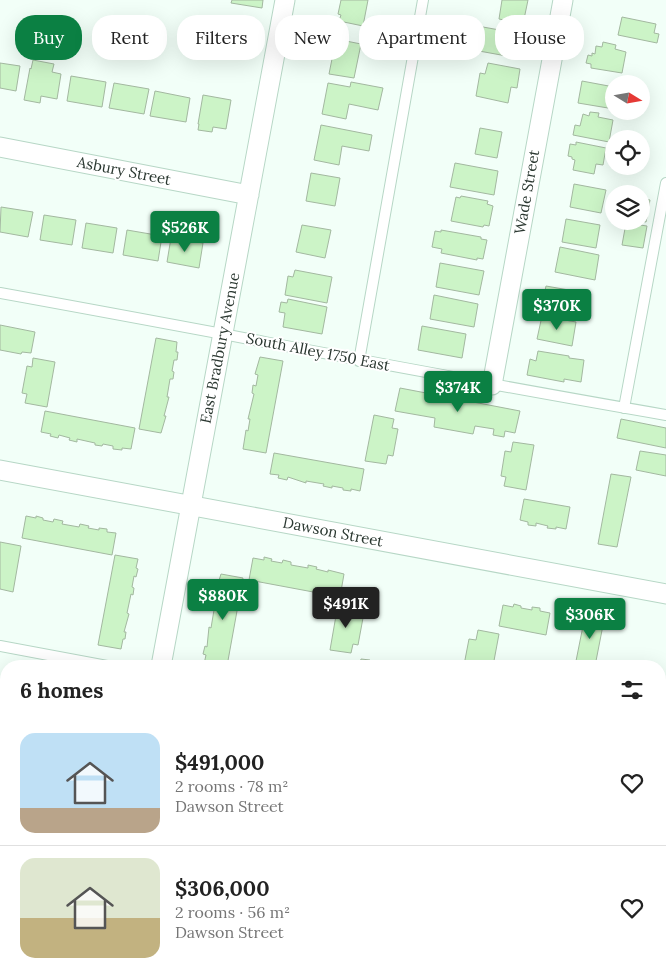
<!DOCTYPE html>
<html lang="en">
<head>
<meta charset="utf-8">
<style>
  body { margin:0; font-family:Lora,serif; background:#f6f6f6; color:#222; height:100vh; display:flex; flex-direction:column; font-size:19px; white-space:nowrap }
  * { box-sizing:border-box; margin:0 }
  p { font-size:16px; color:#767676 }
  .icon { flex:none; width:28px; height:28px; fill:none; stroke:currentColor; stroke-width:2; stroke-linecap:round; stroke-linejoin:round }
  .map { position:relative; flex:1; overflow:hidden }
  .details { position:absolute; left:0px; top:660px; width:666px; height:320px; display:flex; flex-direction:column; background:#fff; border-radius:20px 20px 0 0; box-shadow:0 5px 20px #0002 }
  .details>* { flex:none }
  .banner { position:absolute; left:15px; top:15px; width:636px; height:45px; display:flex; gap:10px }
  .needle { width:32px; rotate:101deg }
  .tools { position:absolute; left:605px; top:75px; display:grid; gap:10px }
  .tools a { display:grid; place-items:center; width:45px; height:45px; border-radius:50%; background:#fff; box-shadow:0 5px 20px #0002; font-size:25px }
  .price { position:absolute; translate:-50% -42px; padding:0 11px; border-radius:5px; background:#0b8043; color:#fff; font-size:16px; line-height:32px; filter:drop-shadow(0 1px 2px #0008) }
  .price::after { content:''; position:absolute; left:50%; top:30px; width:15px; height:11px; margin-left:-8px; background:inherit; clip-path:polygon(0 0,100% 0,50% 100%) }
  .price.selected { background:#222; color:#fff }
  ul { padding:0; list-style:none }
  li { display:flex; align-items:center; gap:15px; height:125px; padding:0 20px }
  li+li { border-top:1px solid #e0e0e0 }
  li span { display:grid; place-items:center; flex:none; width:140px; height:100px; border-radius:15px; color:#555 }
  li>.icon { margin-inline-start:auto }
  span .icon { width:60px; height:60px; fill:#fffc; stroke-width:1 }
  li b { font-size:21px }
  h2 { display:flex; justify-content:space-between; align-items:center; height:60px; padding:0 20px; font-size:21px }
  .pill { padding:0 18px; border-radius:20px; background:#fff; box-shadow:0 5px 20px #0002; font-size:18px; line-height:45px }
  .pill.selected { background:#0b8043; color:#fff }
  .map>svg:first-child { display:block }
  .building { fill:#ccf4c7; stroke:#a3b8a0 }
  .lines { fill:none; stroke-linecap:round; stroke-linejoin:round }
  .service-casing { stroke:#b7d7c6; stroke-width:12 }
  .minor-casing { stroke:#b7d7c6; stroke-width:21 }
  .service { stroke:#fff; stroke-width:10 }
  .minor { stroke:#fff; stroke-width:19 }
  .labels { text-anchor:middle; stroke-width:4; stroke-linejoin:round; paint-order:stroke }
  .street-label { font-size:15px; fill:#2a3730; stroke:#fff }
</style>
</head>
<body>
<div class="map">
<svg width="666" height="980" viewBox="0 0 666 980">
  <rect width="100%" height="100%" fill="#f2fff8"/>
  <path class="building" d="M 232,0 L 263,0 L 262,8 L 231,3 Z
    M 341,0 L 368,0 L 363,26 L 339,21 L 341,15 L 338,14 Z
    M 502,0 L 528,0 L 523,24 L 499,19 Z
    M 622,17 L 656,24 L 654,33 L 659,34 L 657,43 L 618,35 Z
    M 483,27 L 527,35 L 523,59 L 479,51 Z
    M 336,39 L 361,44 L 354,78 L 329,74 Z
    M 603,42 L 616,45 L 615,49 L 626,52 L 622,73 L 591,68 L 591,64 L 586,63 L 588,55 L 592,56 L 592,53 L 595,54 L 596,46 L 602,47 Z
    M 33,60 L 54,64 L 52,72 L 61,74 L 57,99 L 41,96 L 40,103 L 24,100 L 30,68 L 31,69 Z
    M 0,63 L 20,66 L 16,91 L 0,88 Z
    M 488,63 L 520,69 L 517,88 L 511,87 L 508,103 L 476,96 L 480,73 L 485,74 Z
    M 71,76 L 106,82 L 102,107 L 67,101 Z
    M 582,81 L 614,87 L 614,109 L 578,103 Z
    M 351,82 L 383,88 L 378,110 L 349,104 L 346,119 L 322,114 L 328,83 L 350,87 Z
    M 114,83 L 149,89 L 144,114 L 109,108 Z
    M 155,91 L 190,98 L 186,122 L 150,116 Z
    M 203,95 L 231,100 L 226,129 L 213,127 L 212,132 L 198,130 L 199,124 L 198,124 Z
    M 590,112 L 599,113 L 598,117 L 613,120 L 609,142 L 573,135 L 575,125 L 580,126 L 583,114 L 589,116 Z
    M 321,125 L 372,135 L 369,151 L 342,146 L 339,165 L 314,160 Z
    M 480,128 L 502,132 L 497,158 L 475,154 Z
    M 576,142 L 606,148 L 603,165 L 596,164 L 594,174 L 573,170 L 575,160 L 572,159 L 572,157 L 568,156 L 570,144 L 576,145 Z
    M 455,163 L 498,171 L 494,195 L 450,187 Z
    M 311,173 L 340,178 L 335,206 L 306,201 Z
    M 574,184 L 606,190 L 601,213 L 570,207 Z
    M 461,196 L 488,201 L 487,204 L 493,206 L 489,226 L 484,225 L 483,227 L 451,221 L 456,197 L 460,198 Z
    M 641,198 L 650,200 L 646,222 L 641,221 Z
    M 1,207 L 33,212 L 28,237 L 0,232 Z
    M 44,215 L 76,220 L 72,245 L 40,240 Z
    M 566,219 L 600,225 L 596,248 L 562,242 Z
    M 86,223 L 117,228 L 113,253 L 82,248 Z
    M 626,223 L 647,226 L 643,248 L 622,245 Z
    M 302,225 L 331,230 L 325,258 L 296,252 Z
    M 127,230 L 162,236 L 158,261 L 123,255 Z
    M 441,230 L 481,237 L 481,239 L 487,240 L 483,259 L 477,258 L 477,260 L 441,253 L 442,249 L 432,247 L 435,231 L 441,232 Z
    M 171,238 L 203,243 L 199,268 L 167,262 Z
    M 560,247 L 599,255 L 595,280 L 555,272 Z
    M 440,263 L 484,271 L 479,295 L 436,287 Z
    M 295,270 L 332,277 L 327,303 L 285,295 L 288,276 L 293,277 Z
    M 546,286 L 580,292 L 575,315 L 541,309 Z
    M 434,295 L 478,304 L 474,327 L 430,319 Z
    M 288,299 L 327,307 L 322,334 L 283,327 L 285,313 L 279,312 L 281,302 L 287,303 Z
    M 542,316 L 576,322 L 572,346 L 537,339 Z
    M 0,325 L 35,332 L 31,353 L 22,352 L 21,354 L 0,350 Z
    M 422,326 L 466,334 L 462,358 L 418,350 Z
    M 156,338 L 177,342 L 176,352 L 178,352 L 177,360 L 174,360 L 172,371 L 174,372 L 173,379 L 170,379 L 167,397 L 169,397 L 164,416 L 166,416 L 161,433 L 139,429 Z
    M 538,351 L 569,356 L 569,358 L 584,360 L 581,382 L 564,379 L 564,382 L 527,375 L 530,359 L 536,361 Z
    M 260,357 L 283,361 L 266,453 L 243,449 L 246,430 L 248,431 L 250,419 L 248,419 L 254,394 L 252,393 L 253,385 L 256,386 L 258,375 L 255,374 Z
    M 33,358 L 55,362 L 47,407 L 25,403 L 27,394 L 22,393 L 27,366 L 32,367 Z
    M 400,388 L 520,411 L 515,433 L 505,431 L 504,437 L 493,435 L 494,429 L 475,426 L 473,434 L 434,427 L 435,418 L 395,411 Z
    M 45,411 L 135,428 L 131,449 L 122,448 L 122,450 L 113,449 L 113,446 L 103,444 L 102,446 L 95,445 L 95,443 L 77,439 L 77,442 L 69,440 L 70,438 L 59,435 L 58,438 L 50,436 L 51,434 L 41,432 Z
    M 374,415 L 394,419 L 392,428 L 398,429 L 393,456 L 388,455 L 386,464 L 365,461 Z
    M 621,419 L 666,428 L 666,448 L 617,438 Z
    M 513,442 L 534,445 L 526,490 L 504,486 L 506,477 L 501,476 L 505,451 L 511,452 Z
    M 640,451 L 666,455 L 666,476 L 636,470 Z
    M 274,453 L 364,469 L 360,491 L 351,489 L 351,491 L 343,490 L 343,488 L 332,486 L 332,488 L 323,486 L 324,484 L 306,481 L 306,483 L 288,477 L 287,480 L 278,478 L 279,475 L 270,474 Z
    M 611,474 L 631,477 L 617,547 L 598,544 Z
    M 524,499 L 570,507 L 566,529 L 556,527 L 556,529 L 547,528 L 548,526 L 536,523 L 536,526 L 528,525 L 528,522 L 520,520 Z
    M 26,516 L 36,518 L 36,516 L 43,518 L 43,520 L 53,522 L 54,519 L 63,521 L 62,524 L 79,527 L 80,524 L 89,526 L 88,528 L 99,530 L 99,528 L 107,529 L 107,532 L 116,533 L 112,555 L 22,538 Z
    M 0,542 L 21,546 L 13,592 L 0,589 Z
    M 115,555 L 138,559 L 136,568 L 138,569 L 136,577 L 134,576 L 132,587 L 134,588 L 133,595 L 131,594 L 127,613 L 129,614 L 124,632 L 126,632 L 125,639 L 123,639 L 121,649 L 98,645 Z
    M 264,557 L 272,559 L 271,561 L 282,563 L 283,560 L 291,562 L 291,565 L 308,568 L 308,565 L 317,567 L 316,569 L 328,572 L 328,570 L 344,574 L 340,597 L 249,580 L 253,558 L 264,560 Z
    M 221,574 L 243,578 L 227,666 L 204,664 L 206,655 L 203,654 L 205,646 L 207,647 L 209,627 L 211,628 L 214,610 L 212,609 L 213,602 L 216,602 L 218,590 L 216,590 Z
    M 338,604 L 359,608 L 358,617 L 363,618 L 358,645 L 353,644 L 351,653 L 330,650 Z
    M 514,604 L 521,606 L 521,608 L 532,610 L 532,607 L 540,608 L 540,611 L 550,613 L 546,635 L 499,626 L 503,605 L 513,607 Z
    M 586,611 L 605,615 L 595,666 L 575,666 Z
    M 478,630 L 499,634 L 493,666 L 464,665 L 469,639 L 476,640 Z
    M 361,659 L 370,660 L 369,665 L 373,666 L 347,666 L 348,661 L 360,663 Z
    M 390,661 L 421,666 L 389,666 Z
    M 660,705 L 664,705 L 661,725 L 660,725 Z
    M 6,725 L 6,760 L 0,759 L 0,730 L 5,731 Z
    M 422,974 L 447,974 L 446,980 L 421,980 Z
    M 457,974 L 483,974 L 482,980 L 459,980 L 460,975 Z
    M 528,974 L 556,974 L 554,980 L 527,980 Z"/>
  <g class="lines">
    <g class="service-casing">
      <path id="service" d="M 0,293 C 222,333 444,377 666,415
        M 359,361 L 423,0
        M 624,408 L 666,183
        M 0,646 L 107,666
        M 660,773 L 666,774
        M 0,976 L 34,980"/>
    </g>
    <g class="minor-casing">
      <path id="minor" d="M 0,147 L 249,195
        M 492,385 L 563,0
        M 0,470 L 666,594
        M 161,666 L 285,0
        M 0,812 L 6,814
        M 660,967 L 666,934
        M 104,980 L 105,974"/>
    </g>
    <use href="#service" class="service"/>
    <use href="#minor" class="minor"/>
  </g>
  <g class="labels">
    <g class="street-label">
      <text transform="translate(124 171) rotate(11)" y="5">Asbury Street</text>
      <text transform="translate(527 192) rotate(-80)" y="5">Wade Street</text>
      <text transform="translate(220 348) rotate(-79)" y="5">East Bradbury Avenue</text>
      <text transform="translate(318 352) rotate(11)" y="5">South Alley 1750 East</text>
      <text transform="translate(333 532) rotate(11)" y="5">Dawson Street</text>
    </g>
  </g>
</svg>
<div class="tools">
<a><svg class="needle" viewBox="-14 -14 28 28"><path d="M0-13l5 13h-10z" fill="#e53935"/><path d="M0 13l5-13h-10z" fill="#767676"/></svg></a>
<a><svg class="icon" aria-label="locate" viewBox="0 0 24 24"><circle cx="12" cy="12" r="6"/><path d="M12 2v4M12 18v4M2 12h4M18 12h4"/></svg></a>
<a><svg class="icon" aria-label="layers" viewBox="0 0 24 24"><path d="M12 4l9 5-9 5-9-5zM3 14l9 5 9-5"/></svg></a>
</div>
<b class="price" style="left:185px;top:253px">$526K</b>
<b class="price" style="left:557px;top:331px">$370K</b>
<b class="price" style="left:458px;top:413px">$374K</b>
<b class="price" style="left:223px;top:621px">$880K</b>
<b class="price selected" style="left:346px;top:629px">$491K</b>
<b class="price" style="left:590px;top:640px">$306K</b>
<div class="banner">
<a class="pill selected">Buy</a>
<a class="pill">Rent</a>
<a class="pill">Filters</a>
<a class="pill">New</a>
<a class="pill">Apartment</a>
<a class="pill">House</a>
</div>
<section class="details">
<h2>6 homes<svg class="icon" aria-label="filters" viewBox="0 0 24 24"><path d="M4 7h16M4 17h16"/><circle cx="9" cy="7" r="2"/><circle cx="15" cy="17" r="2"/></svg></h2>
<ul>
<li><span style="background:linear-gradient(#bfe0f5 75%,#b9a48a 0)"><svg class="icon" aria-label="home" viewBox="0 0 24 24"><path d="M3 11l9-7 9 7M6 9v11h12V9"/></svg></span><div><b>$491,000</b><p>2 rooms · 78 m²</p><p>Dawson Street</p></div><svg class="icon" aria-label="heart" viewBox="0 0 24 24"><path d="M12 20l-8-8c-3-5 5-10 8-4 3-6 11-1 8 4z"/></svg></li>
<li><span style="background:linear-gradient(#dfe7d0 60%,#c2b280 0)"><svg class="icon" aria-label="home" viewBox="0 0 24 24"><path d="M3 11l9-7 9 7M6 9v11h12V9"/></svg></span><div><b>$306,000</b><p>2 rooms · 56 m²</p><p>Dawson Street</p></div><svg class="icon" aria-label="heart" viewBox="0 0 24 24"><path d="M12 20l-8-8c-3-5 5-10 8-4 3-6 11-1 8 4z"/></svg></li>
</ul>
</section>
</div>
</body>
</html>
